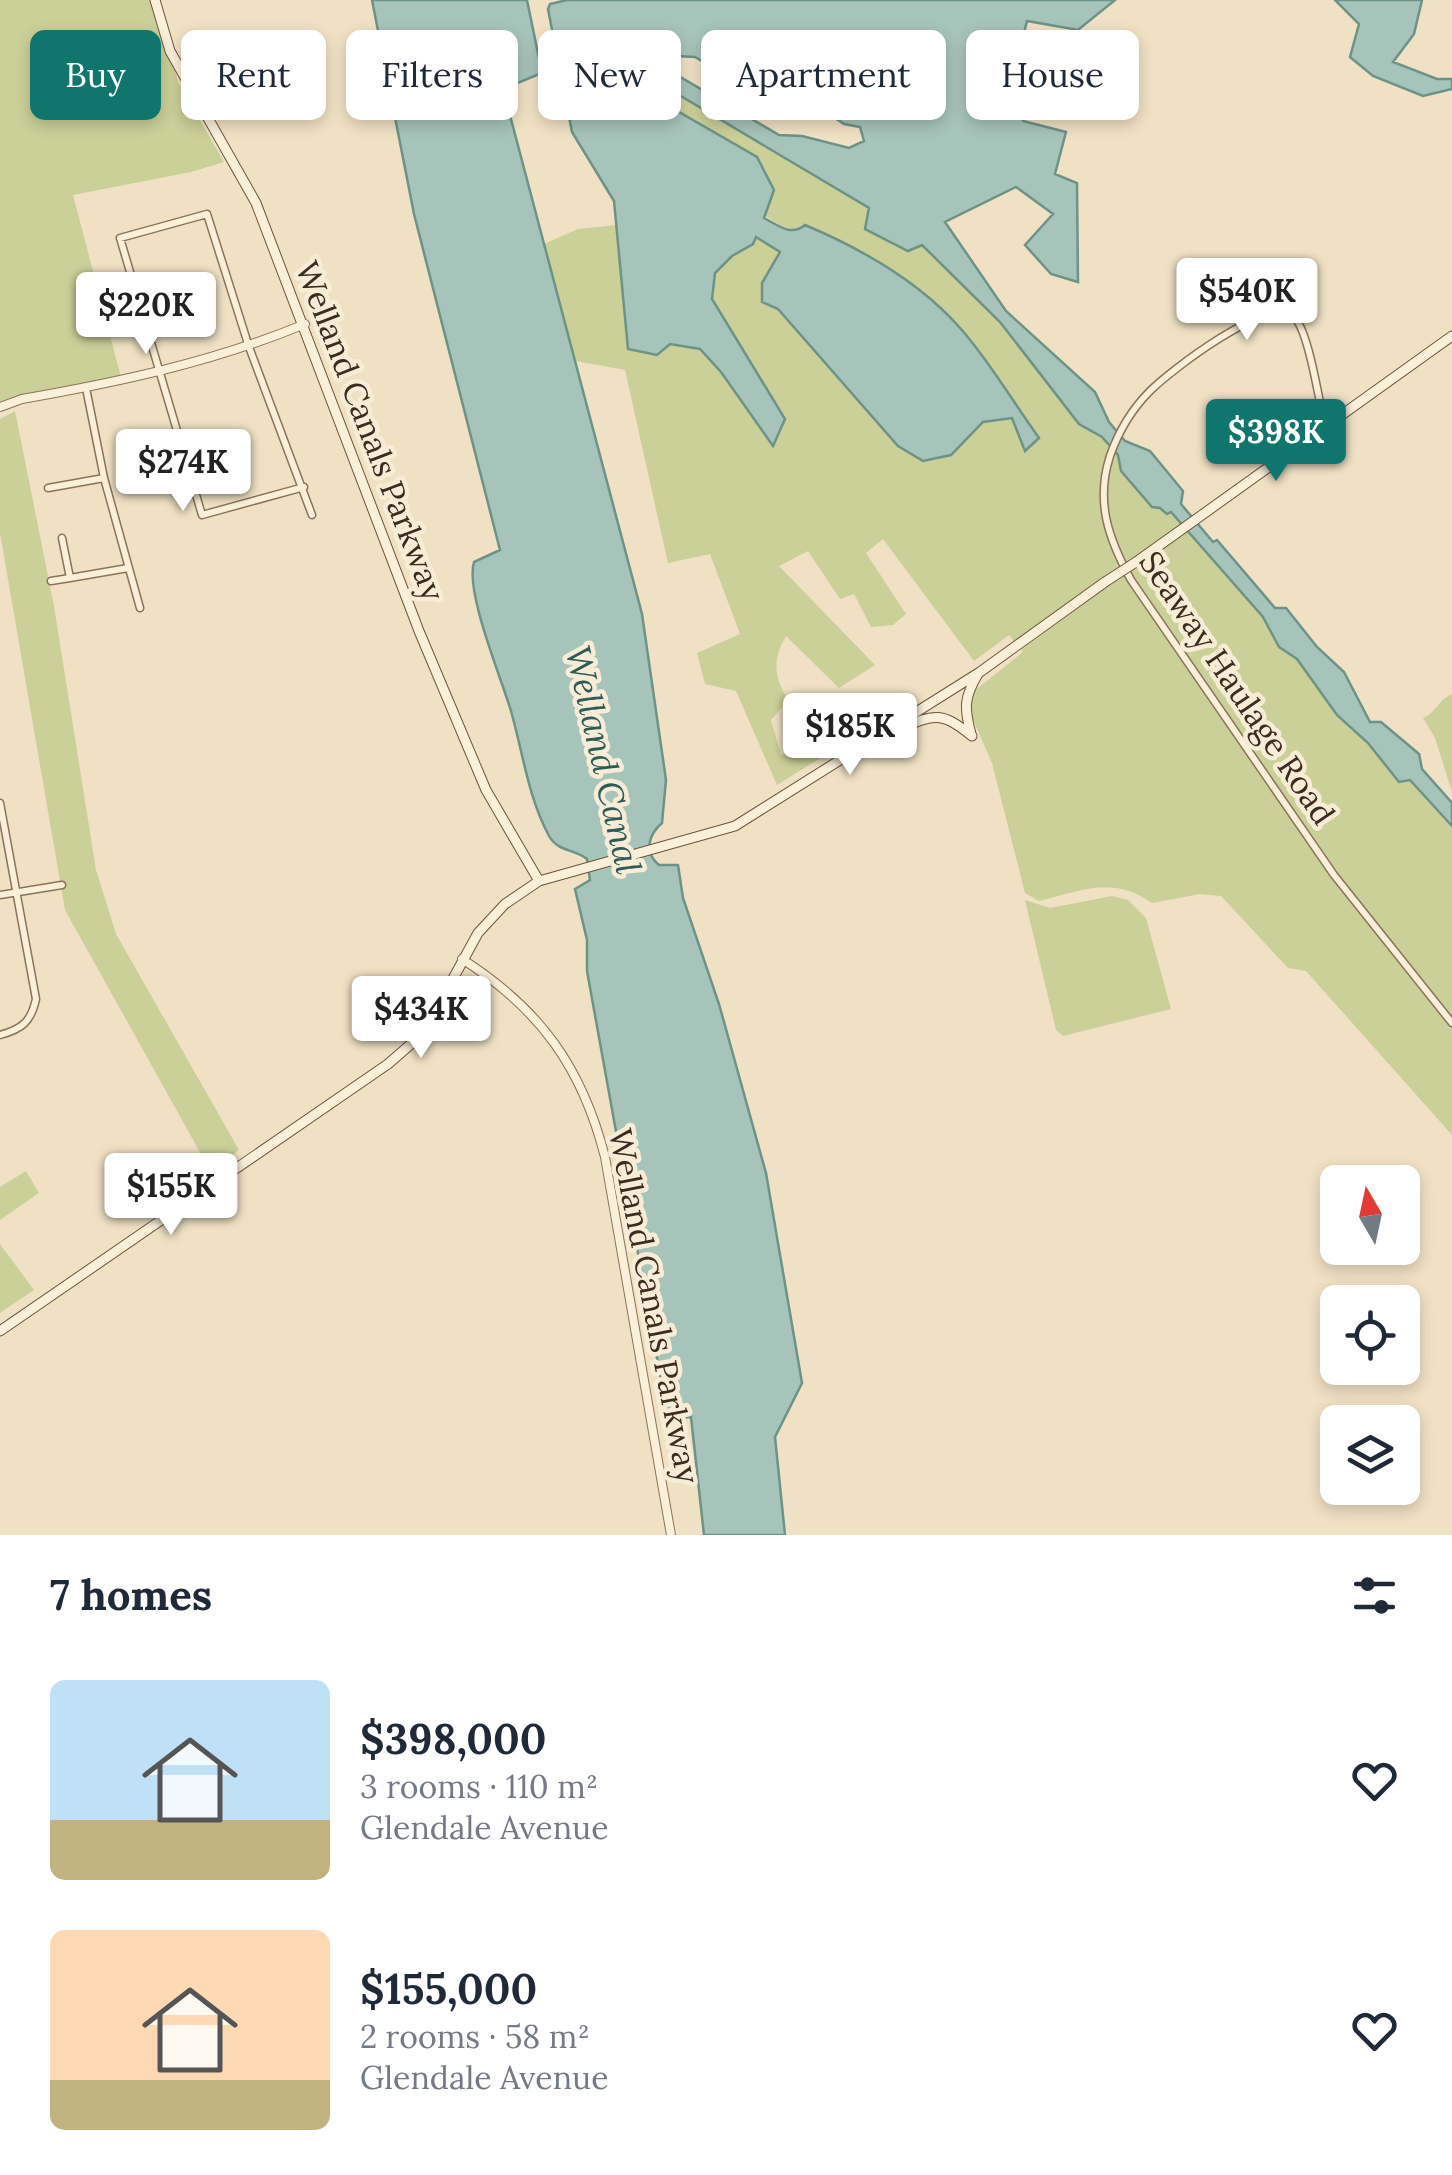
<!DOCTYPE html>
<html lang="en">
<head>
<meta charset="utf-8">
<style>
  body { margin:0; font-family:Lora,serif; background:#f6f6f7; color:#1f2937; height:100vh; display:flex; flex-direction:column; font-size:38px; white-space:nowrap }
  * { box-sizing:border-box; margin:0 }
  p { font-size:32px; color:#747a83 }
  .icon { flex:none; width:55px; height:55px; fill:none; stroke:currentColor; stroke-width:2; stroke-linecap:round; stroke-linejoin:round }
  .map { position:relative; height:1535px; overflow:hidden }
  .panel { display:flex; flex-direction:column; background:#fff; flex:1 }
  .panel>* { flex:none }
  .guide { position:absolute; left:30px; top:30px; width:1392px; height:90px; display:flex; gap:20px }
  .needle { width:65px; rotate:351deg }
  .buttons { position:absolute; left:1320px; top:1165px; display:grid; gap:20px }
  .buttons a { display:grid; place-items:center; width:100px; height:100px; border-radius:15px; background:#fff; box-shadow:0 5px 15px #0003; font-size:50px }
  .price { position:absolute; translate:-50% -85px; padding:0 22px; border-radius:10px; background:#fff; color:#222; font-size:32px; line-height:65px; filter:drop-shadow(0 2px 5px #0008) }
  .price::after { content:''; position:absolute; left:50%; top:60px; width:30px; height:22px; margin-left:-15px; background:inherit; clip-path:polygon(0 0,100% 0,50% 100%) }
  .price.on { background:#0f766e; color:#fff }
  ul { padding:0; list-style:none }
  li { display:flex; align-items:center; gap:30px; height:250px; padding:0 50px }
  li span { display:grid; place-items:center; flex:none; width:280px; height:200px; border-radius:15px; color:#555 }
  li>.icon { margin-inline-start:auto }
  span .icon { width:120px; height:120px; fill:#fffc; stroke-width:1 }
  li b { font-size:42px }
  h2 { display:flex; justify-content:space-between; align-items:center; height:120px; padding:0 50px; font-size:42px }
  .chip { padding:0 35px; border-radius:15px; background:#fff; box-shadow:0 5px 15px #0003; font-size:35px; line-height:90px }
  .chip.on { background:#0f766e; color:#fff }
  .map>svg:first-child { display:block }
  .green { fill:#cbcf98 }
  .water { fill:#a7c4ba; stroke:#6d9387; stroke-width:2.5; fill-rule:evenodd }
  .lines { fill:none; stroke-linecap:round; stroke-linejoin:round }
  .minor-casing { stroke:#8c725a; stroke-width:9 }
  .tertiary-casing { stroke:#8c725a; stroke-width:10 }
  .secondary-casing { stroke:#6e533d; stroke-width:11 }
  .minor { stroke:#faefd9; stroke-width:6 }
  .tertiary { stroke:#faefd9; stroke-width:8 }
  .secondary { stroke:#faefd9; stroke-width:9 }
  .secondary-bridge-casing { stroke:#6e533d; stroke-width:11; stroke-linecap:butt }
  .secondary-bridge { stroke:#faefd9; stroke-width:9 }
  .labels { text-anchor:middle; stroke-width:9; stroke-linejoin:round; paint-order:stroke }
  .street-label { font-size:32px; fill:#3c2b1e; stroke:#f7ecd5 }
  .water-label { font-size:35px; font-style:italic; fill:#2d5c57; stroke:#f7ecd5 }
</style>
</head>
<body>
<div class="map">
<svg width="1452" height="1535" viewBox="0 0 1452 1535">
  <rect width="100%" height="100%" fill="#f0e1c5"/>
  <path class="green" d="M 0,0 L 156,0 L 178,82 L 224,162 L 191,172 L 73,195 L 122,381 L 0,407 Z
    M 638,91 L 674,92 L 870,209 L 866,229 L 922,245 L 970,290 L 1000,322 L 1079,424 L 1102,437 L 1160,507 L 1171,512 L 1263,617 L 1279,647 L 1297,659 L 1337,715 L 1410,779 L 1452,826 L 1452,1135 L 1306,971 L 1288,968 L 1221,896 L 1200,894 L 1152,903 C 1112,875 1082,891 1039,901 L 1025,893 L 992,763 L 967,706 L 973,692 L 1023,652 L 1009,635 L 974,661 L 883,539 L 866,553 L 906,614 L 893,625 L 871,627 L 854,594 L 840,599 L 808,551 L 779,566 L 875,665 L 839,688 L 786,636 C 772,660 774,677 788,700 L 771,720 L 781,755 L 833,740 L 838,747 L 777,785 L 736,691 L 705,684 L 697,653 L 740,634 L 710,554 L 668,563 L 625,370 L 576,361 L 542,245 L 578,229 L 616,225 L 628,348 L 670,343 L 700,349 L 721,372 L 785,418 L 712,299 L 715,273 L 732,256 L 753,244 L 756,237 L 780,252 L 762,283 L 762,301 L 778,309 L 950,455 L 983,422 L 1013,418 L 1038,438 L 798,231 C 764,230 672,133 643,106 Z
    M 15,411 L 54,606 L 96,870 L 116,934 L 239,1150 L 211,1172 L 65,910 L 0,533 L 0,419 Z
    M 1452,694 L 1452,792 L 1435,738 L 1423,718 C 1436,713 1438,700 1452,694 Z
    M 1112,896 L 1128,900 L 1146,918 L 1171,1009 L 1063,1036 L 1056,1030 L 1025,900 L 1050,908 Z
    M 26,1171 L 39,1193 L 0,1220 L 0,1187 Z
    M 0,1244 L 34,1290 L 0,1313 Z"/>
  <path class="water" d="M 372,0 L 527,0 L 542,73 L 503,89 L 642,614 L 666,780 L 662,823 C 649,834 643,852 659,865 L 678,865 L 683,898 L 719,1004 L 766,1173 L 802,1383 L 775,1437 L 785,1535 L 704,1535 L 691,1417 L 668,1419 L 587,971 L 587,940 L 575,889 L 590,880 L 587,859 C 575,849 558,852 549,836 C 528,797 523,753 511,711 C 501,677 465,592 474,562 L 500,550 L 414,214 Z
    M 567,0 L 1115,0 L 1078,30 L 1027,21 L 1012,81 L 1023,121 L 1066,132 L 1055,174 L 1077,183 L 1078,282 L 1051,274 L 1025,245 L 1053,214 L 1016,187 L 945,222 L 1006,311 L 1095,392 L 1109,422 L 1125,441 L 1150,451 L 1183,491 L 1181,504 L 1213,542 L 1217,540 L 1275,608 L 1286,608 L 1317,647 L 1344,672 L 1370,722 L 1381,722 L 1419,754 L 1422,769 L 1452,803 L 1452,826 L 1410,780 L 1399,782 L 1368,743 L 1337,715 L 1297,659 L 1279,647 L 1263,617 L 1171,512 L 1167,514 L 1160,508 L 1152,507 L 1121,471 L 1118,455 L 1102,437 L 1079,424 L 1000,322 L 922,245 L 908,251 L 865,229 L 869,208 L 674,92 L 639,92 L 643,106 L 672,108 L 757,157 L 774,190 L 764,218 C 778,225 791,237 805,225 C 862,249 920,282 961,329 C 990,362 1013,402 1039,438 L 1025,451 L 1012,418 L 983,422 L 951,455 L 923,461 L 898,446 L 778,309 L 762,302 L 762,283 L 780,252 L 756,237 L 753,244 L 732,256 L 715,273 L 712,299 L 785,419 L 773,446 L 721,372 L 700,349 L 670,344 L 657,355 L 628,349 L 614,201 L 572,132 L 548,9 L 550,4 ZM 676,56 L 695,57 L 736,81 L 804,97 L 844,124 L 860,127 L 864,141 L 849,148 L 802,136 L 779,135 L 677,75 L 674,61 Z
    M 1335,0 L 1422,0 L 1414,34 L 1393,62 L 1437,79 L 1452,79 L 1452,89 L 1423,96 L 1373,76 L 1350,57 L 1359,24 Z"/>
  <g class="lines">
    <g class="minor-casing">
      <path id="minor" d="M 86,388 L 104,478 L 140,608
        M 1325,426 C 1319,403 1309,329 1293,316 C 1267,296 1170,371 1150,391 C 1132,409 1118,433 1110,456 C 1095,502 1109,540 1131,580 L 1334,875 L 1452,1023
        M 304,487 L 202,515 L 120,238 L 207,214 L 249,347 L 312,515
        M 48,488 L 104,478
        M 62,538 L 70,578 L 128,568
        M 51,581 L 70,578
        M 0,803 L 36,999 C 31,1022 22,1029 0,1035
        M 0,895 L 62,885"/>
    </g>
    <g class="tertiary-casing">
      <path id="tertiary" d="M 0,407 L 22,399 C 119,382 213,362 305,324
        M 462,959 C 540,1009 582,1067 605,1157 L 671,1535"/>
    </g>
    <g class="secondary-casing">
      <path id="secondary" d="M 155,0 L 170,51 L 256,203 L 419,631 L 486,790 L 539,881
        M 1139,560 L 1452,336
        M 899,729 C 935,714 941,711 972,736
        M 971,734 C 964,708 964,697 978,674
        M 0,1331 L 388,1064 L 411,1044 L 431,1019 L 478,933 L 505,904 L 539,881 L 735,826 L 980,672 L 1105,582"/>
    </g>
    <use href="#minor" class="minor"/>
    <use href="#tertiary" class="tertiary"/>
    <use href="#secondary" class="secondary"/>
    <g class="secondary-bridge-casing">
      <path id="secondary-bridge" d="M 1105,582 L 1139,560"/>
    </g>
    <use href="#secondary-bridge" class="secondary-bridge"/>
  </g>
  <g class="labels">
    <g class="street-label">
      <text transform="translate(370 431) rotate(69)" y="11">Welland Canals Parkway</text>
      <text transform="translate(1237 688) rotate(56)" y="11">Seaway Haulage Road</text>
      <text transform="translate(654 1306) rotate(79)" y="11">Welland Canals Parkway</text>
    </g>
    <g class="water-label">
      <text transform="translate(603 760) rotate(77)" y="12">Welland Canal</text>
    </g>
  </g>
</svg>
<div class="buttons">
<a><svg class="needle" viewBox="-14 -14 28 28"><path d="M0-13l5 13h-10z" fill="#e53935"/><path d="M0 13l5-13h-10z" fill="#747a83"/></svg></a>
<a><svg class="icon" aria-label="locate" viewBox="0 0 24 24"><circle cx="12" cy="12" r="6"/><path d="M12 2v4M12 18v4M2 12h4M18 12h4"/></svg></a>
<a><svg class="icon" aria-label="layers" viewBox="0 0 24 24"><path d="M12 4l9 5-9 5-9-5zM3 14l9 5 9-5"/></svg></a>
</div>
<b class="price" style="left:1247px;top:343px">$540K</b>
<b class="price" style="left:146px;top:357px">$220K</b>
<b class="price on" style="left:1276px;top:484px">$398K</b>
<b class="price" style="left:183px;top:514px">$274K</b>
<b class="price" style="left:850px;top:778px">$185K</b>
<b class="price" style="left:421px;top:1061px">$434K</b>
<b class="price" style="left:171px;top:1238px">$155K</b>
<div class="guide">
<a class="chip on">Buy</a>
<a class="chip">Rent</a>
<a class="chip">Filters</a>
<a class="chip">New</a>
<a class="chip">Apartment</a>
<a class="chip">House</a>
</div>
</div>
<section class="panel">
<h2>7 homes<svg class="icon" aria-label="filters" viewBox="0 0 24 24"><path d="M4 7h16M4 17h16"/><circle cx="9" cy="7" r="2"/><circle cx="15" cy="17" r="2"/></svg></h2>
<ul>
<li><span style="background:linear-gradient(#bfe0f5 70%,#c2b280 0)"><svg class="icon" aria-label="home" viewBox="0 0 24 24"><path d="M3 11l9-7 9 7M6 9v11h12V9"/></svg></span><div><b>$398,000</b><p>3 rooms · 110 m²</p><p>Glendale Avenue</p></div><svg class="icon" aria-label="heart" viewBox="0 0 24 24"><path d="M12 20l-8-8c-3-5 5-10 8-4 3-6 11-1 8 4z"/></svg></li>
<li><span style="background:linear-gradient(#ffd9b3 75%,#c2b280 0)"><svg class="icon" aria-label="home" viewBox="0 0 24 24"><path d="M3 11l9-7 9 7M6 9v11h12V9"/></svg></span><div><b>$155,000</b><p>2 rooms · 58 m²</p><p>Glendale Avenue</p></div><svg class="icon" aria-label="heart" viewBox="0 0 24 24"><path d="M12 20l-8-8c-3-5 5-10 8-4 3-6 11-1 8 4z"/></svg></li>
</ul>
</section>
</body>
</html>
